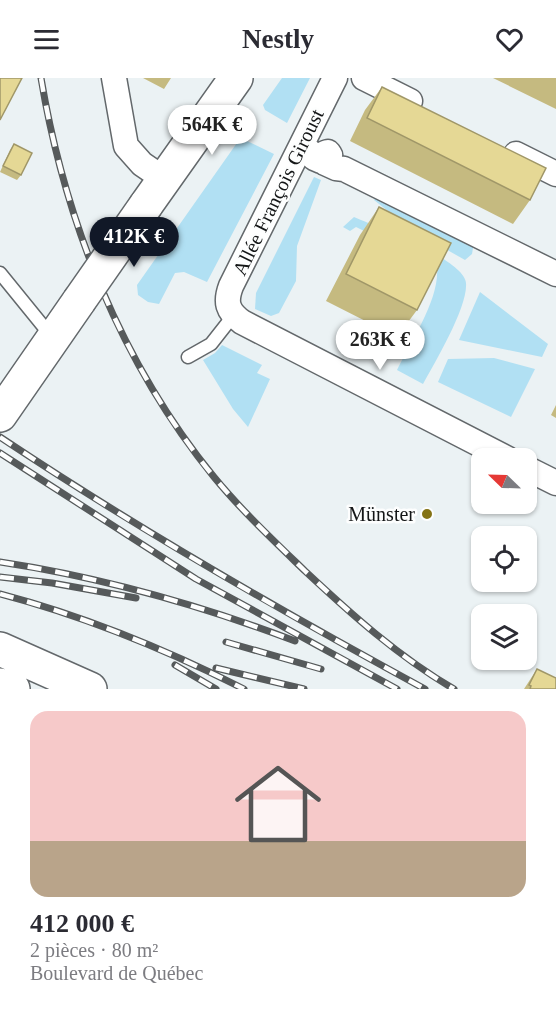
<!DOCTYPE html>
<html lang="fr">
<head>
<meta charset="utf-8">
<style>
  body { margin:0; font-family:"Times New Roman",serif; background:#f7f7f7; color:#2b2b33; height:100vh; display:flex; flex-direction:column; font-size:22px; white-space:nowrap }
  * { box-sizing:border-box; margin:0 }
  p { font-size:20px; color:#7c7c81 }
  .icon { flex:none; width:33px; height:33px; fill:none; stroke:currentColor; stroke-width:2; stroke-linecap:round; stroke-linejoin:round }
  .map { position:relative; height:611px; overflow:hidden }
  .drawer { display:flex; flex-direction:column; background:#fff; flex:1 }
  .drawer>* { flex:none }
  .needle { width:39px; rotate:293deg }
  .controls { position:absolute; left:471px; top:370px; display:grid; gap:12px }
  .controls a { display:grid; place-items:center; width:66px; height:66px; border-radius:12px; background:#fff; box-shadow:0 2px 4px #0004; font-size:30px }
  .price { position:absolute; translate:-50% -51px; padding:0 14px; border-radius:21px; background:#fff; color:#222; font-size:20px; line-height:39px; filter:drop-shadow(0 2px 3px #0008) }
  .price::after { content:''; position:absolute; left:50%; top:36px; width:18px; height:14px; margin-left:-9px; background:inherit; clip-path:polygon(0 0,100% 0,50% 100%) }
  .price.on { background:#111827; color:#fff }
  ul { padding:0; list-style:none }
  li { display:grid; align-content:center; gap:12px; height:318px; padding:0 30px }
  li span { display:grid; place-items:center; height:186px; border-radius:18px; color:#555 }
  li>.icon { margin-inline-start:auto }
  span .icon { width:108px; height:108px; fill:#fffc; stroke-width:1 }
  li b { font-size:26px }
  header { display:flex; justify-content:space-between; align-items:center; height:78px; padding:0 30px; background:#fff; font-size:27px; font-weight:600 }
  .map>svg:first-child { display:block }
  .green { fill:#b1e0f3 }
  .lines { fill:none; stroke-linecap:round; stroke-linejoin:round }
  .lane-casing { stroke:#63686b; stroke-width:15 }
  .street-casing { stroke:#63686b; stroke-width:27 }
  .secondary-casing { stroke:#63686b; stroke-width:36 }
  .primary-casing { stroke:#63686b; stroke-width:36 }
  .lane { stroke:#fff; stroke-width:12 }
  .street { stroke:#fff; stroke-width:24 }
  .secondary { stroke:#fff; stroke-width:33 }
  .primary { stroke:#fff; stroke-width:33 }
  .rail-casing { stroke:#565a5b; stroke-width:7 }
  .rail { stroke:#fdfefe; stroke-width:4.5; stroke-dasharray:14; stroke-linecap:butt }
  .secondary-bridge-casing { stroke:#63686b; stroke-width:36; stroke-linecap:butt }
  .secondary-bridge { stroke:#fff; stroke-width:33 }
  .wall { fill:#c5ba80 }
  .building { fill:#e5d895; stroke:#a09768; stroke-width:1.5 }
  .poi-dot { fill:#847315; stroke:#fdfefe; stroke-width:2 }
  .labels { text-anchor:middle; stroke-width:5; stroke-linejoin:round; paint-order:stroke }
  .street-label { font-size:20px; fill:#141617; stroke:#fdfefe }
  .poi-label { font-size:20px; fill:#141617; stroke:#fdfefe; text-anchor:end }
</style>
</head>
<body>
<header><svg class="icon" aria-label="menu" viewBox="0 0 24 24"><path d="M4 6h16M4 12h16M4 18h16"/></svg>Nestly<svg class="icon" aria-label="heart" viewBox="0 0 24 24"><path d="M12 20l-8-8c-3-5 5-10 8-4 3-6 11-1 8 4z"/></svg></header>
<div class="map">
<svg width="556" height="611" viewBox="0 0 556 611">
  <rect width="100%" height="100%" fill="#ebf2f4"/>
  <path class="green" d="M 282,0 L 310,0 L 287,45 L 265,32 L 263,27 Z
    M 239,62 L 247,63 L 274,76 L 207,204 L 184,194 L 175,195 L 159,226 L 148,224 L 138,217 L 137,207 Z
    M 314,99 L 321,102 L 297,168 L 296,203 L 279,235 L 271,238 L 255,231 L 256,215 Z
    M 378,117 L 469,159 L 473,170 L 472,176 L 465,182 L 412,152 L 374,122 Z
    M 354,139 C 375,148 465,182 466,205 C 468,229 435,284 423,306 L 397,292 C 411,263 440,221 437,189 L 356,149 L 350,153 L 343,149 Z
    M 480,214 L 548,266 L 542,279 L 459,262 Z
    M 222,267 L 262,287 L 257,295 L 270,301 L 248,349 L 233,331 L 203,282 L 215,275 Z
    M 494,280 L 535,291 L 511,339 L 438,304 L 448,281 Z"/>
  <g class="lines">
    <g class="lane-casing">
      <path id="lane" d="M 0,195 L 52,259
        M 188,279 L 211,266 L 233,238"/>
    </g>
    <g class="street-casing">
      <path id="street" d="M 114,0 L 126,68 L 142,86 L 164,101
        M 335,0 L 231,208 C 225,224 227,233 242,244 L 508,381
        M 364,0 L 410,23
        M 309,73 L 314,80 L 321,83 L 325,75 L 328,74 L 330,77 L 325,85 L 336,90 L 344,91 L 556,196
        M 516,76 L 556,96
        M 526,390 L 556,405"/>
    </g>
    <g class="secondary-casing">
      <path id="secondary" d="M 146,127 L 236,0
        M 0,337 L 79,223"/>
    </g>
    <g class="primary-casing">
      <path id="primary" d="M 0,571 L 90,611
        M 0,607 L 13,611"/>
    </g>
    <use href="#lane" class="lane"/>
    <use href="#street" class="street"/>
    <use href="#secondary" class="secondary"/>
    <use href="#primary" class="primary"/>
    <g class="rail-casing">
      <path id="rail" d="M 41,0 C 65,144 121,285 214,399 C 241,432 274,463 305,493 C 351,536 399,579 454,611
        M 0,359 C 138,451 279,532 425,611
        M 0,375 L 196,501 L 397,611
        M 0,484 C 100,499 200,527 295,563
        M 0,499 L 52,505 L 136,520
        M 0,516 C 84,538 167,572 244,611
        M 226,564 L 321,591
        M 175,587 L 216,611
        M 216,590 L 304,611"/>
    </g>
    <use href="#rail" class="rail"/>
    <g class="secondary-bridge-casing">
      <path id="secondary-bridge" d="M 79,223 L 146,127"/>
    </g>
    <use href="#secondary-bridge" class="secondary-bridge"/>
  </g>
  <path class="wall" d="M 143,0 L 171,0 L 164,11 Z
    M 493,0 L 556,0 L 556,31 Z
    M 382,9 L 530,122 L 513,146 L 350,63 L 365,32 Z
    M 14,66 L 21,97 L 17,102 L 0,94 L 10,72 Z
    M 379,129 L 417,232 L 397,259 L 326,223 L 360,157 Z
    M 556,327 L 556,340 L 551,337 Z
    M 537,591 L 556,611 L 524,611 Z"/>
  <path class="building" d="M 0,0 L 22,0 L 0,42 Z
    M 382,9 L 546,90 L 530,122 L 367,40 Z
    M 14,66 L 32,75 L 21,97 L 3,88 Z
    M 379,129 L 451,165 L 417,232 L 346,196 Z
    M 537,591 L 556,600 L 556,611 L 530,611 L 531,608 L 529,607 Z"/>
  <circle class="poi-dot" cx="427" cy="436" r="6"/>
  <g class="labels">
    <g class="street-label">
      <text transform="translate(278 114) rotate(-64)" y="7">Allée François Giroust</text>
    </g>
    <g class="poi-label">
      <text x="415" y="443">Münster</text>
    </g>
  </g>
</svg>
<div class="controls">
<a><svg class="needle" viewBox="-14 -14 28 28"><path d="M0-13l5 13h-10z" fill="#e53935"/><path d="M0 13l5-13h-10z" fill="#7c7c81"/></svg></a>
<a><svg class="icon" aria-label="locate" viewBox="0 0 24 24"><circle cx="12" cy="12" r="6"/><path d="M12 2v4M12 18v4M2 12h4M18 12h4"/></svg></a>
<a><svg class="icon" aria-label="layers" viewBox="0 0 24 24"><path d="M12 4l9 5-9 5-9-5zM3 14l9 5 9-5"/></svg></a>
</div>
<b class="price" style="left:212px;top:78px">564K €</b>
<b class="price on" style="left:134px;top:190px">412K €</b>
<b class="price" style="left:380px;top:293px">263K €</b>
</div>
<section class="drawer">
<ul>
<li><span style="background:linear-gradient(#f6c9c9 70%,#b9a48a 0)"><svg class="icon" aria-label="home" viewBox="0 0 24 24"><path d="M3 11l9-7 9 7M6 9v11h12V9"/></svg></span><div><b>412 000 €</b><p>2 pièces · 80 m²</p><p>Boulevard de Québec</p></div></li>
</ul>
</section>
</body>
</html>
